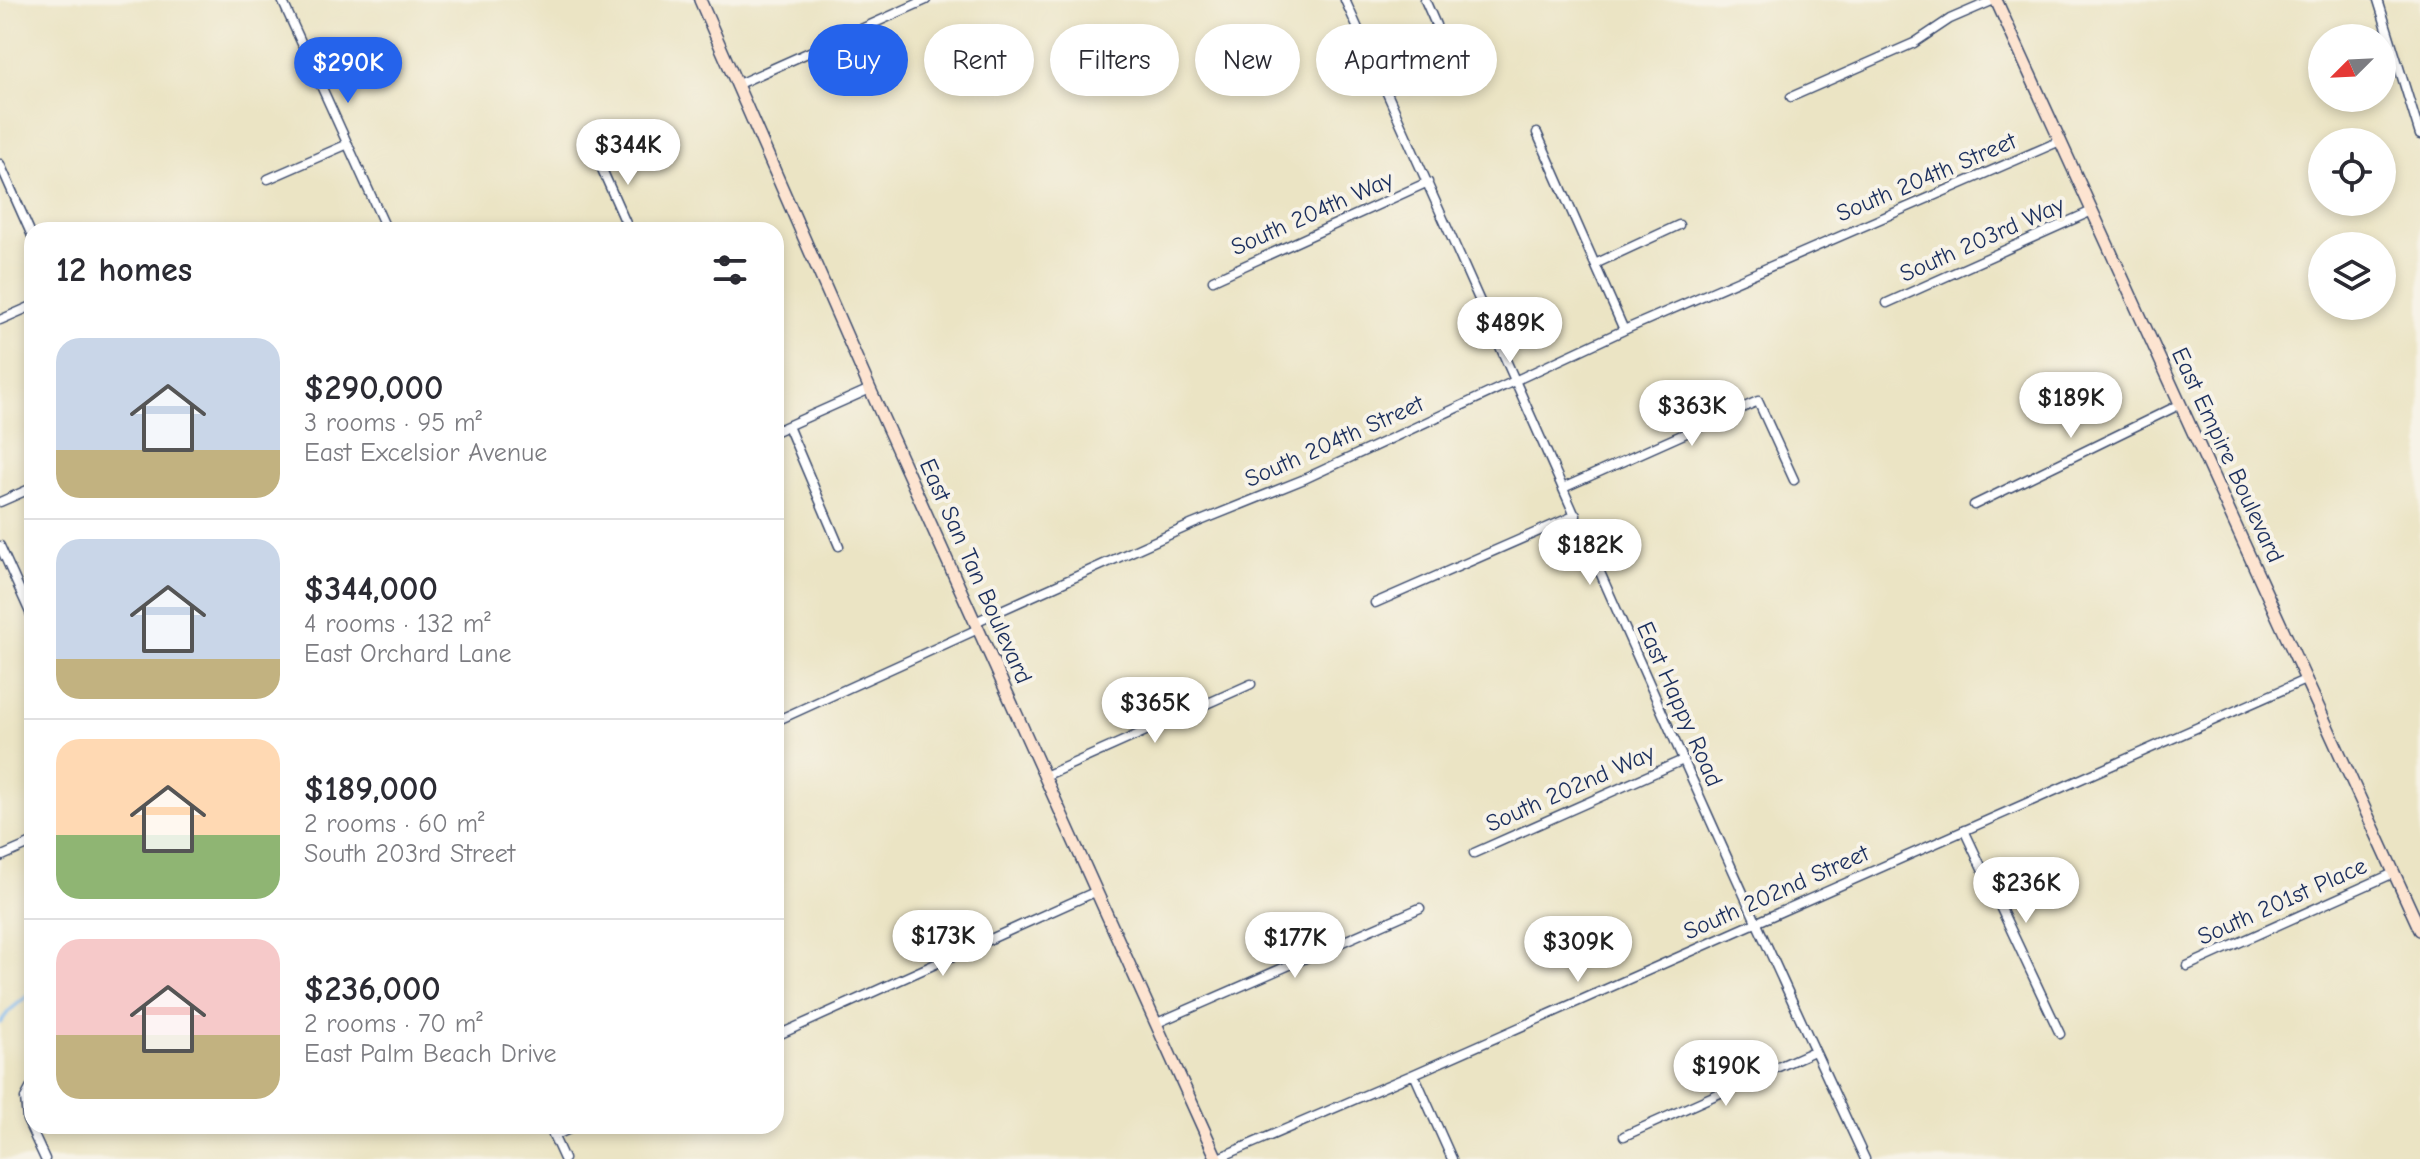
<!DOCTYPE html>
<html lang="en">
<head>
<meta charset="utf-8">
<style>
  body { margin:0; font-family:"Comic Neue",sans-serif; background:#f7f7f7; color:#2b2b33; height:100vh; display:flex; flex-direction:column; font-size:30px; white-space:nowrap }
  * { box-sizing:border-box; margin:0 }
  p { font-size:26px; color:#7c7c81 }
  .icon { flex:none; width:44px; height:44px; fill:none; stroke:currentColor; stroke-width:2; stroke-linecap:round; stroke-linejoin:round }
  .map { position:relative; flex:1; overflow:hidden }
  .details { position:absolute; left:24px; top:222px; width:760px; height:912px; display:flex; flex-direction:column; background:#fff; border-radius:24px; box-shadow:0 4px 12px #0003 }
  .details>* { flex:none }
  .top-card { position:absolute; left:808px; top:24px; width:760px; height:72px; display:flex; gap:16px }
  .needle { width:52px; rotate:246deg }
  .controls { position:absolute; left:2308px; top:24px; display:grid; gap:16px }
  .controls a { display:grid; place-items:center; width:88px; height:88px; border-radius:50%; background:#fff; box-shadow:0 4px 12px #0003; font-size:40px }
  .price { position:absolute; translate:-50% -68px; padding:0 18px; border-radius:28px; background:#fff; color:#222; font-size:26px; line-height:52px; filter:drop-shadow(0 2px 4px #0008) }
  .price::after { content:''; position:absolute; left:50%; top:48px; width:24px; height:18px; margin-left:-12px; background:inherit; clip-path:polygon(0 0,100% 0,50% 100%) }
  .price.on { background:#2563eb; color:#fff }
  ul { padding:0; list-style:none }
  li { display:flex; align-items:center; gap:24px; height:200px; padding:0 32px }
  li+li { border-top:2px solid #e1e1e2 }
  li span { display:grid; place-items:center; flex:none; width:224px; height:160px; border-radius:24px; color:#555 }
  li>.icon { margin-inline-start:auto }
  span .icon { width:96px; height:96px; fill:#fffc; stroke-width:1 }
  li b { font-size:34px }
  h2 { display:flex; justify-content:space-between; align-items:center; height:96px; padding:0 32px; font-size:34px }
  .pill { padding:0 28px; border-radius:36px; background:#fff; box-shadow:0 4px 12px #0003; font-size:28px; line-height:72px }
  .pill.on { background:#2563eb; color:#fff }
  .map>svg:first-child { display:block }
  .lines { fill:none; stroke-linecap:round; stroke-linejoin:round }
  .stream { stroke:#80bbf2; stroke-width:3 }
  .street-casing { stroke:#3a4a6d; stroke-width:11 }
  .secondary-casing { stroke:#3a4a6d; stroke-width:14 }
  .street { stroke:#fff; stroke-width:8 }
  .secondary { stroke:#fde4d1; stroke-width:11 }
  .labels { text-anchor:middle; stroke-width:8; stroke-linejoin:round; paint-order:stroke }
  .street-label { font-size:24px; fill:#1b2f5e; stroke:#f7f3e8 }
</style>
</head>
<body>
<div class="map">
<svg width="2420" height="1159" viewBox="0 0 2420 1159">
  <rect width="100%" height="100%" fill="#f7f3e8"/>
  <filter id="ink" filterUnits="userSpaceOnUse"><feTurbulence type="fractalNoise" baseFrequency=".0125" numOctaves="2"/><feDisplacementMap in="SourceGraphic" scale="16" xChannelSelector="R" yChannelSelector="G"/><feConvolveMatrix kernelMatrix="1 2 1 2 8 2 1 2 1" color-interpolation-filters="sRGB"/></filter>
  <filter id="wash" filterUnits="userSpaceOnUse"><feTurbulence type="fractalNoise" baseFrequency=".006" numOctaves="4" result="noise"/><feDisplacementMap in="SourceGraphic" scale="32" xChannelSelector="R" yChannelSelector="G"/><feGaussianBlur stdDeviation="1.8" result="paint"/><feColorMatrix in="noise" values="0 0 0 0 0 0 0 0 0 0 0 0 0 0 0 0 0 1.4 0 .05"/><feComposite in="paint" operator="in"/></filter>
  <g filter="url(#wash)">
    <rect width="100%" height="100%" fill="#ebe4c4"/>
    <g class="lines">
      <path class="stream" d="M 0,1023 L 9,1011 L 32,992"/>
    </g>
  </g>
  <g filter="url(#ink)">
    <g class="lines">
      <g class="street-casing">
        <path id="street" d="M 282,0 L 384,224
          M 1345,0 C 1520,386 1686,775 1865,1159
          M 1425,0 L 1436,25
          M 2378,0 L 2420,135
          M 736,85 L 926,0
          M 1791,97 L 1914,43 L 1950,19 L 1994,0
          M 1537,133 L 1624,330
          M 597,158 L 629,230
          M 0,164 L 32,236
          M 268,179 L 348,144
          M 1595,264 L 1679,225
          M 1213,280 L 1428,182
          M 1887,303 L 2092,211
          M 0,320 L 32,306
          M 788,426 L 839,546
          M 776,431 L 870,389
          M 1563,488 L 1758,401 L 1794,480
          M 0,502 L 32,488
          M 1974,505 L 2181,404
          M 0,546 L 32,617
          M 1375,603 L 1576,515
          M 975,622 L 1193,524 L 1302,480 L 1624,330 L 2060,141
          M 776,721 L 978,629
          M 1045,776 L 1251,684
          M 1964,830 L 2060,1034
          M 1474,853 L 1683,760
          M 0,857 L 32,843
          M 2187,966 L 2394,873
          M 1157,1023 L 1420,908
          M 776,1036 L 1097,891
          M 1414,1074 L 1452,1159
          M 32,1085 L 25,1098 L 27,1120 L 45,1159
          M 549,1126 L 564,1159
          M 554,1136 L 576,1126
          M 1624,1136 L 1814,1051
          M 1216,1159 L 1414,1074 L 2307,679"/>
      </g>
      <g class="secondary-casing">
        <path id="secondary" d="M 700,0 L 870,389 L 1217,1159
          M 1996,0 L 2420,930"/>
      </g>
      <use href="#street" class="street"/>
      <use href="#secondary" class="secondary"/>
    </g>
  </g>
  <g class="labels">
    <g class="street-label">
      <text transform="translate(1926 177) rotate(-23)" y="8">South 204th Street</text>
      <text transform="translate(1312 213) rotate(-24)" y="8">South 204th Way</text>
      <text transform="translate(1982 239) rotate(-24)" y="8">South 203rd Way</text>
      <text transform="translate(1334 441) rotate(-24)" y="8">South 204th Street</text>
      <text transform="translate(2228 455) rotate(65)" y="8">East Empire Boulevard</text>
      <text transform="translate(976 571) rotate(66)" y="8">East San Tan Boulevard</text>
      <text transform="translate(1680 704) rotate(66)" y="8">East Happy Road</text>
      <text transform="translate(1570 788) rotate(-24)" y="8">South 202nd Way</text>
      <text transform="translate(1776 892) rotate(-24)" y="8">South 202nd Street</text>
      <text transform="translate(2282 901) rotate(-24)" y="8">South 201st Place</text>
    </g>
  </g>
</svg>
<div class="controls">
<a><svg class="needle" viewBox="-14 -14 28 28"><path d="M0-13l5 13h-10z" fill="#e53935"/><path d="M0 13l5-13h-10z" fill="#7c7c81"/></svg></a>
<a><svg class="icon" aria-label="locate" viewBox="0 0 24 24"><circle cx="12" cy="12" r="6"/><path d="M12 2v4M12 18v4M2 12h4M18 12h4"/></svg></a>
<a><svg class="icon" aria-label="layers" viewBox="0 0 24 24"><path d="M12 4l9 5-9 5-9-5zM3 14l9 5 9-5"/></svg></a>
</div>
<b class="price on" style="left:348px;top:105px">$290K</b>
<b class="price" style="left:628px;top:187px">$344K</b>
<b class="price" style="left:1510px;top:365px">$489K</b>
<b class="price" style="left:2071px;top:440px">$189K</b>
<b class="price" style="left:1692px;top:448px">$363K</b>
<b class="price" style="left:1590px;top:587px">$182K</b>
<b class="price" style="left:1155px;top:745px">$365K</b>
<b class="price" style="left:2026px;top:925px">$236K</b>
<b class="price" style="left:943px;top:978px">$173K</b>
<b class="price" style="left:1295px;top:980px">$177K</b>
<b class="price" style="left:1578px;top:984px">$309K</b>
<b class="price" style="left:1726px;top:1108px">$190K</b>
<div class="top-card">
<a class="pill on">Buy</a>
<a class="pill">Rent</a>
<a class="pill">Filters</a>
<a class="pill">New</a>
<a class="pill">Apartment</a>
</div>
<section class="details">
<h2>12 homes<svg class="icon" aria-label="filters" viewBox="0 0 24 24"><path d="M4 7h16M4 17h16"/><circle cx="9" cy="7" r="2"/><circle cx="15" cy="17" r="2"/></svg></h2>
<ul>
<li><span style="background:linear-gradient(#c9d6e8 70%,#c2b280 0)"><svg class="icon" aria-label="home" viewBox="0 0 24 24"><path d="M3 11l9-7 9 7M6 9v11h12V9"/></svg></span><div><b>$290,000</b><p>3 rooms · 95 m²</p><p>East Excelsior Avenue</p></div></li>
<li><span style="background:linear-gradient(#c9d6e8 75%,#c2b280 0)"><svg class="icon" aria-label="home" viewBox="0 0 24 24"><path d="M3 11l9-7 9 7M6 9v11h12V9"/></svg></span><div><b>$344,000</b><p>4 rooms · 132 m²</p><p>East Orchard Lane</p></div></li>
<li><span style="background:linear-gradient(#ffd9b3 60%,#8fb573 0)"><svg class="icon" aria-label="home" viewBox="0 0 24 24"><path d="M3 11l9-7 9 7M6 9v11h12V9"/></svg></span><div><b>$189,000</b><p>2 rooms · 60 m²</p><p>South 203rd Street</p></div></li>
<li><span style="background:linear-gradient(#f6c9c9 60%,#c2b280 0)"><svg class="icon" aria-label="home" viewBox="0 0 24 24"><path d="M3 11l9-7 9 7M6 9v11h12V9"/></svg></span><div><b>$236,000</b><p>2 rooms · 70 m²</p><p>East Palm Beach Drive</p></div></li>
</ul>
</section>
</div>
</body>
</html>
